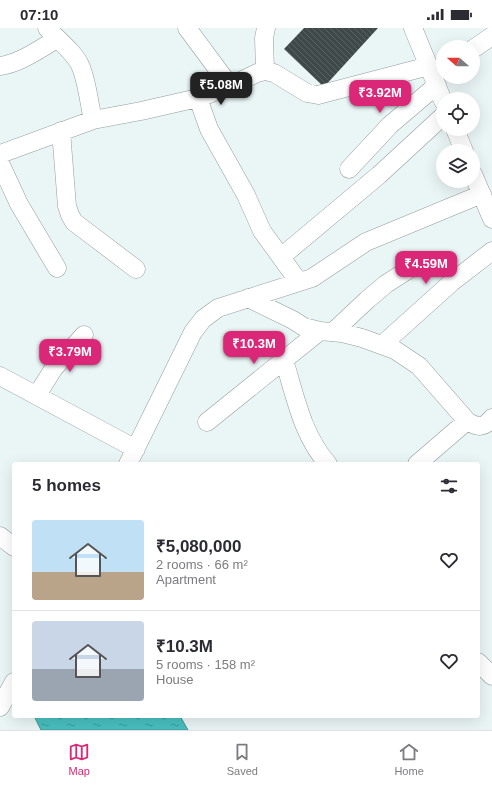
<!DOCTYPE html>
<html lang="en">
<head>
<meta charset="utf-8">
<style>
  body { margin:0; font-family:Helvetica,sans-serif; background:#f7f7f7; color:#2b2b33; height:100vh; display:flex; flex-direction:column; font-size:15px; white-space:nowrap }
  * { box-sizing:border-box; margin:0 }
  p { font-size:13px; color:#7c7c81 }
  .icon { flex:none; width:22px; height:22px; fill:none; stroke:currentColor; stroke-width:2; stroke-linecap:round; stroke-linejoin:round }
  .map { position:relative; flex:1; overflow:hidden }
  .panel { position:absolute; left:12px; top:434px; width:468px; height:256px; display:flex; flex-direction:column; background:#fff; border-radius:4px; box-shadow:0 4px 16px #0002 }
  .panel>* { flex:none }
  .needle { width:26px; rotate:291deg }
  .tools { position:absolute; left:436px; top:12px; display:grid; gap:8px }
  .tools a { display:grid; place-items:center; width:44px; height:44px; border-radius:50%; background:#fff; box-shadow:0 4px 16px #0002; font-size:20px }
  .price { position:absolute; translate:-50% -34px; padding:0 9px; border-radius:8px; background:#db2777; color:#fff; font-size:13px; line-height:26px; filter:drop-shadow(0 1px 2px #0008) }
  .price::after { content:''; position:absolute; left:50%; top:24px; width:12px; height:9px; margin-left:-6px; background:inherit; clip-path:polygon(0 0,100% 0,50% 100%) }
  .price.on { background:#222; color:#fff }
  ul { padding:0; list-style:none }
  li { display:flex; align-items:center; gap:12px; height:100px; padding:0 20px }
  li+li { border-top:1px solid #e1e1e2 }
  li span { display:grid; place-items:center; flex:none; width:112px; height:80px; border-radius:4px; color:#555 }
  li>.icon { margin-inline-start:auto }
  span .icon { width:48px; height:48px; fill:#fffc; stroke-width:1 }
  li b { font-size:17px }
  h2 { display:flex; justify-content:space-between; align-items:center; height:48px; padding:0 20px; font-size:17px }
  .status { display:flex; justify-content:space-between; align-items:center; height:28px; padding:0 20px; background:#fff; direction:ltr }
  .status svg { height:11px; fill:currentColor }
  .menu { display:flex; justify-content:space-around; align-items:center; height:56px; border-top:1px solid #e1e1e2; background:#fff; font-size:11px; color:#7c7c81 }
  .menu a { display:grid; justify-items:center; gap:2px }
  .menu .on { color:#db2777 }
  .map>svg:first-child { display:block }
  .water { fill:url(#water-ripples); stroke:#3f9594 }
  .building { fill:url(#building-back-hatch) }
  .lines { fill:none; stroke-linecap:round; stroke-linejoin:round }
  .minor-casing { stroke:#939d9c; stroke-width:19 }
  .minor { stroke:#fff; stroke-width:18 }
</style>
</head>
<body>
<div class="status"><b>07:10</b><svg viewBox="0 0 49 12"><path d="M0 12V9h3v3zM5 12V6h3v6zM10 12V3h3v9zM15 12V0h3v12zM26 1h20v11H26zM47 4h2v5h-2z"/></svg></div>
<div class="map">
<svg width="492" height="702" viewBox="0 0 492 702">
  <defs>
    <pattern id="water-ripples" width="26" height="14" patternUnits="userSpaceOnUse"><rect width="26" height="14" fill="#48c0bf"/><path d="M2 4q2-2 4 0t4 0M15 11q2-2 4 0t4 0" fill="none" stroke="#3c9c9c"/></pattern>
    <pattern id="building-back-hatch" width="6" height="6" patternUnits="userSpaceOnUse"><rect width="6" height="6" fill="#404949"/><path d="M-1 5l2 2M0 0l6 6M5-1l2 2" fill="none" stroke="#596161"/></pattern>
  </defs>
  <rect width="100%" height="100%" fill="#eaf5f5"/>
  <path class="water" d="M 34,688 L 180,688 L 188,702 L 41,702 Z"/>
  <path class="building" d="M 304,0 L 378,0 L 324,59 L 284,21 Z"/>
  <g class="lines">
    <g class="minor-casing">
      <path id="minor" d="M 47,0 C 57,11 74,24 80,37 C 87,52 89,75 93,92
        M 187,0 L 230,58
        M 413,0 L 443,73
        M 473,21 L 492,8
        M 0,38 C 21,35 39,21 57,11
        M 265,43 L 264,10 L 266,0
        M 198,70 L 209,101 L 246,167 L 262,203 L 299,254
        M 455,101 L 464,123
        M 61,103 L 67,178 L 70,187 L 74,194 L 136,241
        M 0,126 L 93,92 L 141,83 L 198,70 L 230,58 L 257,45 L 265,43 L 274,45 L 307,65 L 318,67 L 429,38
        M 0,135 L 19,176 L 57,240
        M 349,141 L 390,97 L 437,57
        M 473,146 L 492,191
        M 281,229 L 379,147 L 443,88
        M 248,270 L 293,292 L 304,299 L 320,303 L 342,305 L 362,310 L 395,322 L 419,338 L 467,393 C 478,400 484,400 492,390
        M 333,304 L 367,272 L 386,256 L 417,236
        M 382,317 L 452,254 L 492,223
        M 284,332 C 295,367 302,407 328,436
        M 0,348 L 136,421
        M 37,367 L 54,340 L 84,307
        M 207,394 L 320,303
        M 128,436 L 193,304 L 203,291 L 218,280 L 312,250 L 366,214 L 482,166
        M 417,436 L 467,393
        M 0,508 L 14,519
        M 478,634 L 492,648
        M 0,679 L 14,654"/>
    </g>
    <use href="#minor" class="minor"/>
  </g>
</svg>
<div class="tools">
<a><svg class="needle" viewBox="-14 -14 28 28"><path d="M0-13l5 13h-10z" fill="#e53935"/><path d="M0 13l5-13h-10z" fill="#7c7c81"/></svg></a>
<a><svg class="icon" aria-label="locate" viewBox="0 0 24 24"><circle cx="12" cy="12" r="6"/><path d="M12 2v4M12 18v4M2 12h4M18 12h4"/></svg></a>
<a><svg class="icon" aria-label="layers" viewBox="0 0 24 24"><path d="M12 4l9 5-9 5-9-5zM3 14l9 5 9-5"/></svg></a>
</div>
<b class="price on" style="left:221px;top:78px">₹5.08M</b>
<b class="price" style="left:380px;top:86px">₹3.92M</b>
<b class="price" style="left:426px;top:257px">₹4.59M</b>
<b class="price" style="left:254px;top:337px">₹10.3M</b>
<b class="price" style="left:70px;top:345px">₹3.79M</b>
<section class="panel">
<h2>5 homes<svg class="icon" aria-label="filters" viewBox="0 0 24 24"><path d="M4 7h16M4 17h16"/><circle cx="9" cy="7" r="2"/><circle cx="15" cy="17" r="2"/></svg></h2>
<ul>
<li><span style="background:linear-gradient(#bfe0f5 65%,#b9a48a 0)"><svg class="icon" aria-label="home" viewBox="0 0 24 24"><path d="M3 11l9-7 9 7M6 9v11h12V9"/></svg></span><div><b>₹5,080,000</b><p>2 rooms · 66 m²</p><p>Apartment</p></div><svg class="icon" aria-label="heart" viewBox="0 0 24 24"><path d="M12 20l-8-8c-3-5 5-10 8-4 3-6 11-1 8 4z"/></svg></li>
<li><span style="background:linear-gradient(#c9d6e8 60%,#9aa5b1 0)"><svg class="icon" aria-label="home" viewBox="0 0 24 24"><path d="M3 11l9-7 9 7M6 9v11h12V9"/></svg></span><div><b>₹10.3M</b><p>5 rooms · 158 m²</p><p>House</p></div><svg class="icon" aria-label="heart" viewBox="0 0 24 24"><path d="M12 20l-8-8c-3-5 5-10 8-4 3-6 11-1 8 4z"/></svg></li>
</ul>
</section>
</div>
<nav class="menu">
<a class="on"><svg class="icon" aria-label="map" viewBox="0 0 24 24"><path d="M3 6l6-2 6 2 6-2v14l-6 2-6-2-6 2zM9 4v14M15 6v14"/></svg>Map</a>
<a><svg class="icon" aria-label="saved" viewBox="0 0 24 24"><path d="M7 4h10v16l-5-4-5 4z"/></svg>Saved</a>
<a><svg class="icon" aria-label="home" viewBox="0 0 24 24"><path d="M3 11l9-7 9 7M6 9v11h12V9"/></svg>Home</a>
</nav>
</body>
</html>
